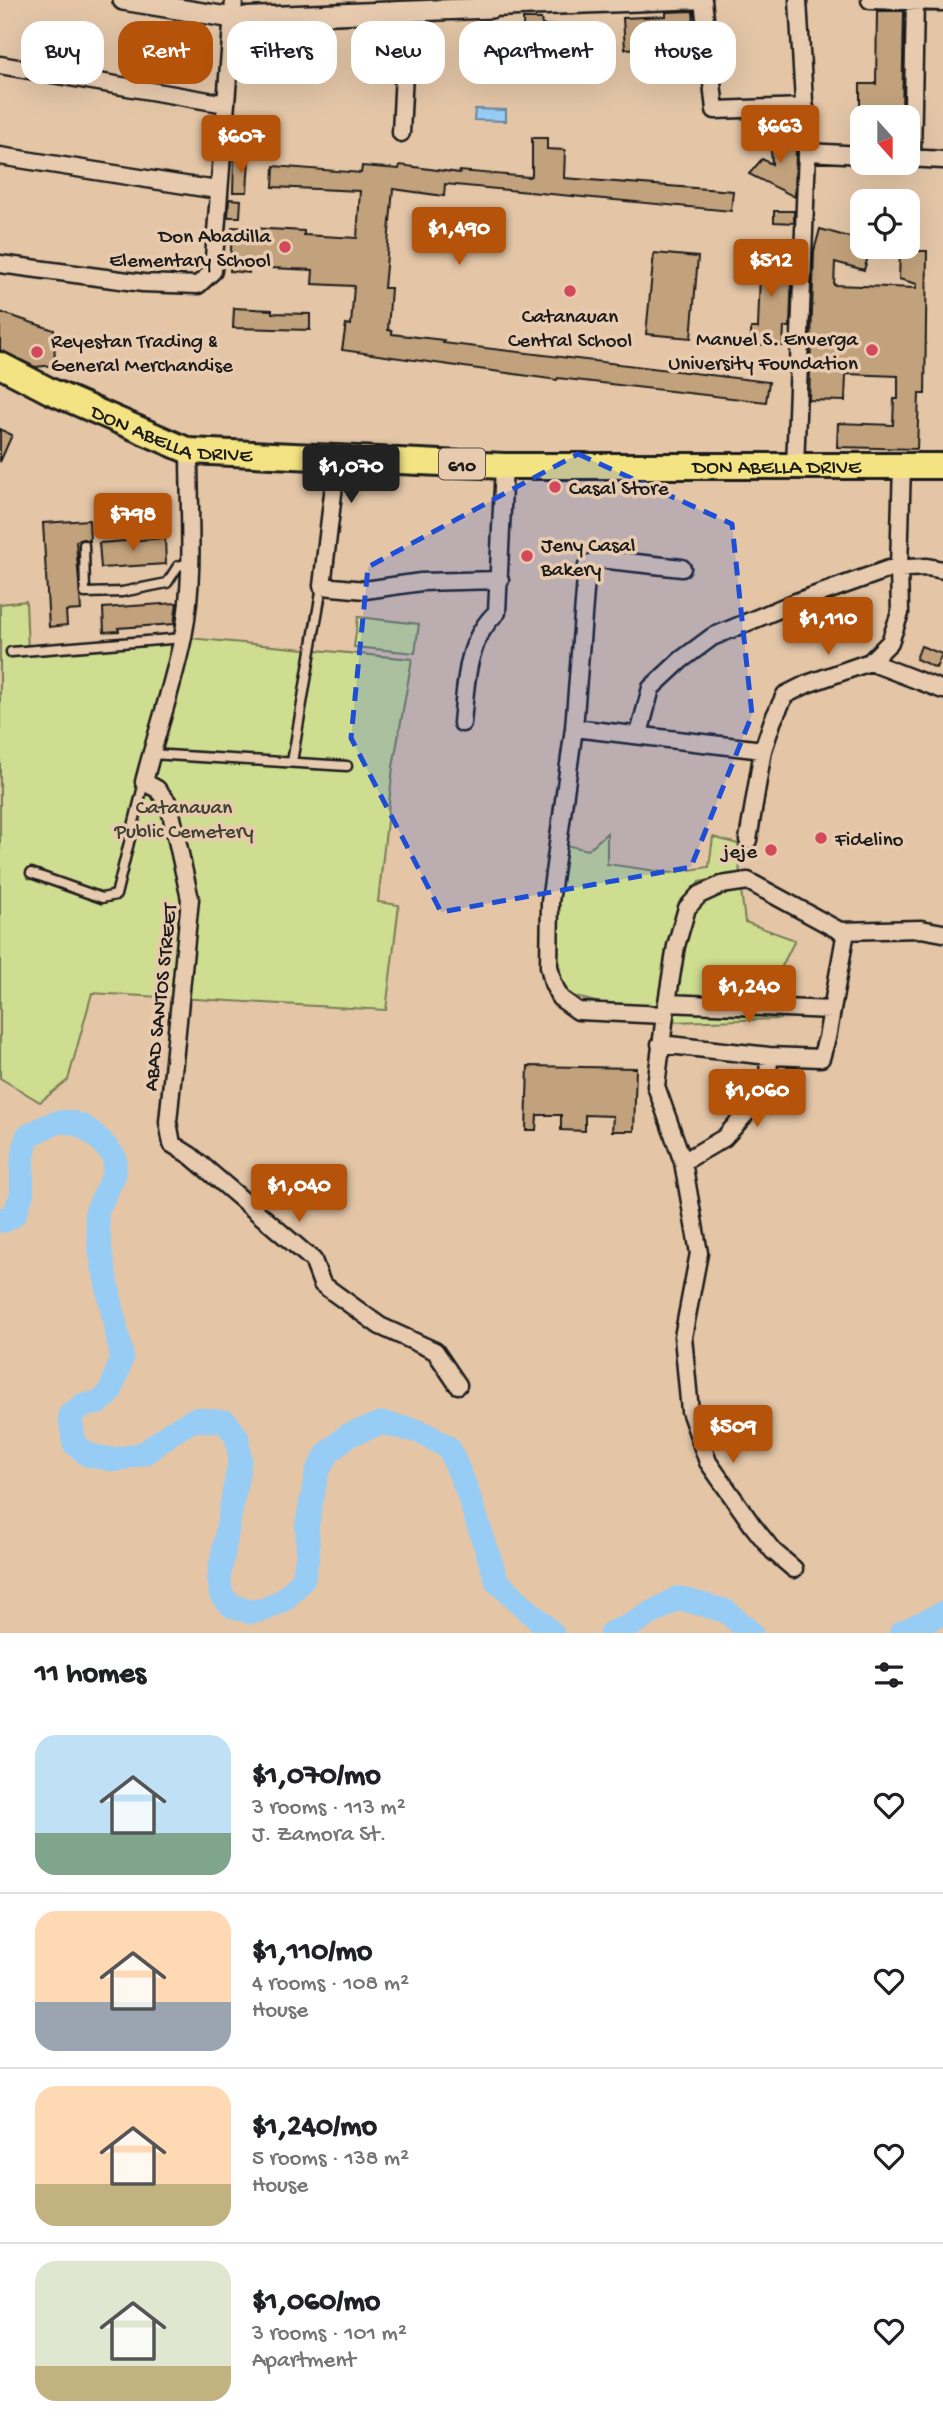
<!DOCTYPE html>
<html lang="en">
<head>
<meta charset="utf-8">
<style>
  body { margin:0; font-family:"Gochi Hand",sans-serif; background:#f6f6f6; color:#202124; height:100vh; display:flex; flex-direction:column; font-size:26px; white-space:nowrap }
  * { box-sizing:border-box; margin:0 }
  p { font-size:23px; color:#757577 }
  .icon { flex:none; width:38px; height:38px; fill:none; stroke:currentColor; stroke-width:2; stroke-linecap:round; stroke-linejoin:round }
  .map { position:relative; height:1633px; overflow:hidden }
  .details { display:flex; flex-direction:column; background:#fff; flex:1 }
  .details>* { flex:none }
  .guide { position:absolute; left:21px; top:21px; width:901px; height:63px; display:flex; gap:14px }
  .needle { width:46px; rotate:159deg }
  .tools { position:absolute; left:850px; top:105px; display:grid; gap:14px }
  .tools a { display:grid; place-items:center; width:70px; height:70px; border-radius:14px; background:#fff; box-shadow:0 7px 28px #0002; font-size:35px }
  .price { position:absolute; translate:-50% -60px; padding:0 16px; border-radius:7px; background:#b45309; color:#fff; font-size:23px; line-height:46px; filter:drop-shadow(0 2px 4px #0008) }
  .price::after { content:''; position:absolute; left:50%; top:42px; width:21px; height:16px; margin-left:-10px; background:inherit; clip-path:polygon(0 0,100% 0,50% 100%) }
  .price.active { background:#222; color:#fff }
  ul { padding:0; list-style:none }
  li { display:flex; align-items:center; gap:21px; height:175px; padding:0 35px }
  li+li { border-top:2px solid #e0e0e0 }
  li span { display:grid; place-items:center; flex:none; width:196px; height:140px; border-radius:21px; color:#555 }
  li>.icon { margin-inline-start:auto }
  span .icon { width:84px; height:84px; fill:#fffc; stroke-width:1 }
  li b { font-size:30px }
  h2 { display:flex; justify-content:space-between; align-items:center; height:84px; padding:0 35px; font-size:30px }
  .chip { padding:0 24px; border-radius:21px; background:#fff; box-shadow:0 7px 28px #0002; font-size:24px; line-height:63px }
  .chip.active { background:#b45309; color:#fff }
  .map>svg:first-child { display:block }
  .green { fill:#cfdd91; stroke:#767c56; stroke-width:2 }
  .water { fill:#97ccf5; stroke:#66869e; stroke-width:2 }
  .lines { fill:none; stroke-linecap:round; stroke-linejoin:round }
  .river { stroke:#97ccf5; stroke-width:24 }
  .building { fill:#c2a27b; stroke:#1c1c1c; stroke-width:2 }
  .service-casing { stroke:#1c1c1c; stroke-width:13 }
  .minor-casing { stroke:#1c1c1c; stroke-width:21 }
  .tertiary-casing { stroke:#1c1c1c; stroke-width:24 }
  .primary-casing { stroke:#1c1c1c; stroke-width:30 }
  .service { stroke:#e8cbaf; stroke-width:8 }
  .minor { stroke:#e8cbaf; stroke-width:16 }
  .tertiary { stroke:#e8cbaf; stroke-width:19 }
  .primary { stroke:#f4e382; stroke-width:24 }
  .marked { fill:#1d4ed8; fill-opacity:0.2; stroke:#1d4ed8; stroke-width:5; stroke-dasharray:14 9; stroke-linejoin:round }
  .poi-dot { fill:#d1495b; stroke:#e8cbaf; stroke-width:2.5 }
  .labels { text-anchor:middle; stroke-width:7; stroke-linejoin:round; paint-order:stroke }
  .shield { fill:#e8cbaf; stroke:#595048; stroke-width:2 }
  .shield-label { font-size:19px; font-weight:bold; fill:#1c1c1c }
  .poi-label { font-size:21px; fill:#1c1c1c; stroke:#e8cbaf; text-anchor:start }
  .street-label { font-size:21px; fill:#1c1c1c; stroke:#e8cbaf }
  .park-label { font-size:21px; fill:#404333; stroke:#e8cbaf }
</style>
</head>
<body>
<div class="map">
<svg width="943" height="1633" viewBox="0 0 943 1633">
  <rect width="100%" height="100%" fill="#e4c6a7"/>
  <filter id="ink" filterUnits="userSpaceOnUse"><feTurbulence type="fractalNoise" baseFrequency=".0143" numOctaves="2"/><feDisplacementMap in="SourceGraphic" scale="14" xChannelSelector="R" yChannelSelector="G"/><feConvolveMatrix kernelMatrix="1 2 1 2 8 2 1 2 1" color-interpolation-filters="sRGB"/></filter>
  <g filter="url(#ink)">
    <path class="green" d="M 26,601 L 28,652 L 178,637 L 412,659 L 393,767 L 378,902 L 399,905 L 386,1010 L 92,993 L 68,1080 L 40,1102 L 0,1078 L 0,604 Z
      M 358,617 L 419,624 L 415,653 L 354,647 Z
      M 607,833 L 607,864 L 670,873 L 709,867 L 713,837 L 738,844 L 740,875 L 699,882 L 678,917 L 662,1010 L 611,1006 L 565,994 L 553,964 L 561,844 L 588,850 Z
      M 741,890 L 745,922 L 795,940 L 782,966 L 780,1019 L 671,1022 L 687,908 L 711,896 Z"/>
    <path class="water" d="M 475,109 L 506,110 L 506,121 L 474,120 Z"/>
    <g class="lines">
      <path class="river" d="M 0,1219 L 4,1221 L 14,1215 L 22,1194 L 22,1163 L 27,1137 C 35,1132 44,1127 52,1124 C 79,1114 101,1139 115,1158 L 114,1175 L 96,1213 L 101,1255 L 122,1357 L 110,1393 L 98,1403 L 83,1405 L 70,1415 L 74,1443 L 88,1455 L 115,1460 L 145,1453 L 172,1432 L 195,1419 L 226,1422 L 237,1437 L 240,1459 L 219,1576 L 221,1595 L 232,1606 L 250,1612 L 266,1609 L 285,1599 L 303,1579 L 308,1554 L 307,1525 L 317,1472 L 328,1453 L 348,1435 L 382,1423 L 421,1432 L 449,1448 L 466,1488 L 497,1581 L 552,1633
        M 611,1633 L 627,1627 L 678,1598 L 726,1611 L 751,1633
        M 901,1633 L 943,1613"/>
    </g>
    <path class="building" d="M 693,11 L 697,66 L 668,67 L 666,29 L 643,30 L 644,48 L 625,49 L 623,18 L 666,16 L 666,12 Z
      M 877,11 L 904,11 L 902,115 L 860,115 L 860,84 L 876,84 Z
      M 523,19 L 541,19 L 542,25 L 586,26 L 586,40 L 577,40 L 577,50 L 543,50 L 543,54 L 524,55 Z
      M 795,135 L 796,152 L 795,197 L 749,174 L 762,159 L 772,164 L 770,136 Z
      M 532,138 L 547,138 L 547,149 L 565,150 L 564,178 L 733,191 L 731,211 L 445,184 L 444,196 L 393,189 L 384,288 L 391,288 L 388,330 L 392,331 L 392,334 L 444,340 L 443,343 L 769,382 L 766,402 L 558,378 L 557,380 L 342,350 L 346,324 L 351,325 L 354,286 L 312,284 L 313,270 L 249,267 L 249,273 L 230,271 L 232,227 L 304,231 L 304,235 L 357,238 L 360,191 L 273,187 L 274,166 L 361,173 L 362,166 L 399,169 L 400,165 L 460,173 L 460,171 L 529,177 L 532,175 Z
      M 234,157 L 249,158 L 247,192 L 233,192 Z
      M 229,199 L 241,200 L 240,217 L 228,217 Z
      M 774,211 L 794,211 L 794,223 L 774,222 Z
      M 820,229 L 863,241 L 863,247 L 871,247 L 864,270 L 835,262 L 834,285 L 916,288 L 917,284 L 899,279 L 900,251 L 927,251 L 925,394 L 919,394 L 917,449 L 837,447 L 838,423 L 893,425 L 894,399 L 898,399 L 898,376 L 846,374 L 845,401 L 809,400 L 814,251 Z
      M 654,253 L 698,257 L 691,338 L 646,334 Z
      M 746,255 L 781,257 L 780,268 L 792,269 L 790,327 L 784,327 L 783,346 L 751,344 L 751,328 L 758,328 L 760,273 L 745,272 Z
      M 234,308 L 272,310 L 272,313 L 310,314 L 310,330 L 233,328 Z
      M 0,312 L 54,330 L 55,365 L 35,367 L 0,350 Z
      M 0,429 L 12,435 L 0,462 Z
      M 89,520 L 90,541 L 83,539 L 76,541 L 81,610 L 66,611 L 67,625 L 49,627 L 43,523 Z
      M 165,538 L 166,564 L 101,568 L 99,543 Z
      M 177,603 L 174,624 L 118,628 L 119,631 L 104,632 L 103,608 Z
      M 921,646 L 942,654 L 936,668 L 916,659 Z
      M 528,1066 L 636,1068 L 634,1131 L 612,1131 L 613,1116 L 585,1115 L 585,1131 L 561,1130 L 561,1115 L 537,1115 L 536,1130 L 526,1130 Z"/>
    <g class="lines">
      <g class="service-casing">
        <path id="service" d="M 84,545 L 85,593 L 122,592 L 167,583 L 178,566 L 191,563
          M 11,652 L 183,638
          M 151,754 L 347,766
          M 292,762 L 322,586
          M 31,873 L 102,898 L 116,895 L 144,782"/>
      </g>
      <g class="minor-casing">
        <path id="minor" d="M 703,0 L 715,110 L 805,107
          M 870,0 L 943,2
          M 491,8 L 703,0
          M 0,65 L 226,104
          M 401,133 L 407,12
          M 807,152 L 863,155
          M 0,156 L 217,190
          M 908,158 L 943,160
          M 912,158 L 915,0
          M 0,264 L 143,283 L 198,285 L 213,271 L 234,0
          M 189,451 C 189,513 195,576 183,637 C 173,686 156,734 144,782 L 157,789 L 169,804 L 190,899 L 168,1122 L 172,1144 L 191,1156 L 313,1260 L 322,1284 L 380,1326 L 435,1351 L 458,1385
          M 337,460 L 322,586 L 365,590 L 421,582 L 500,580
          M 795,467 L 807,152 L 798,0
          M 682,568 L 599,559 L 587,566 L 574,728 L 550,902 L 549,966 L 553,983 L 560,998 L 578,1011 L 665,1015 L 676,946 L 687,908 L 699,895 L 721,885 L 748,881 L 840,931 L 921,929 L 943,933
          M 870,662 L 943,690
          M 462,723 C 466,683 466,640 497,612 L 504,466
          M 574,728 L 763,750
          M 639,734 L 651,688 L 681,660 L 712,637 L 796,602 L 889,569 L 927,567 L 943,570
          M 748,840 L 763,750 L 773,720 L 785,695 L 807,684 L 870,662 L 890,642 L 900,613 L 899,567 L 902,465
          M 667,1003 L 832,1010
          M 665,1015 L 656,1086 L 683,1162 L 699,1253 L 683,1337 L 690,1411 L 708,1462 L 753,1526 L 773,1551 L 794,1569
          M 660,1044 L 769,1056 L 821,1058 L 827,1038 L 846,931
          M 683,1162 L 724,1138 L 760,1098 L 768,1080 L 769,1056"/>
      </g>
      <g class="tertiary-casing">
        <path id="tertiary" d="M 123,0 L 233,18 L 491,8 L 491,0"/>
      </g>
      <g class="primary-casing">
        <g id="primary">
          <path id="s1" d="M 0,365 L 50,391 L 189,451 L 504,466 L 943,466"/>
        </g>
      </g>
      <use href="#service" class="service"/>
      <use href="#minor" class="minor"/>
      <use href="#tertiary" class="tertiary"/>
      <use href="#primary" class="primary"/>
    </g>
  </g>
  <path class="marked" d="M 578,454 L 732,524 L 752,715 L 691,867 L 441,912 L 351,738 L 368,567 Z"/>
  <g class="poi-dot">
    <circle cx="285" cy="247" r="7"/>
    <circle cx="570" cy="291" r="7"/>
    <circle cx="872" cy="350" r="7"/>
    <circle cx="37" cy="352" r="7"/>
    <circle cx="555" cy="487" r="7"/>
    <circle cx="527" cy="556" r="7"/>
    <circle cx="821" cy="838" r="7"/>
    <circle cx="771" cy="850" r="7"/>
  </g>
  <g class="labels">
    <rect class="shield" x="439" y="448.5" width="46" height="31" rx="5"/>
    <g class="shield-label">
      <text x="462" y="471">610</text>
    </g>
    <g class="poi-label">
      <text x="271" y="242" text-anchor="end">Don Abadilla<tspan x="271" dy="24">Elementary School</tspan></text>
      <text x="570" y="322" text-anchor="middle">Catanauan<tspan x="570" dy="24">Central School</tspan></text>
      <text x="858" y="345" text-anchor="end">Manuel S. Enverga<tspan x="858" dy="24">University Foundation</tspan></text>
      <text x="51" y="347">Reyestan Trading &amp;<tspan x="51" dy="24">General Merchandise</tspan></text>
      <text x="569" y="494">Casal Store</text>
      <text x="541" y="551">Jeny Casal<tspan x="541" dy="24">Bakery</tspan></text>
      <text x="835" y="845">Fidelino</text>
      <text x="757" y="857" text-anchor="end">jeje</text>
    </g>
    <g class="street-label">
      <text dy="7" stroke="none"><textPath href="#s1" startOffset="187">DON ABELLA DRIVE</textPath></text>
      <text dy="7" stroke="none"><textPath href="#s1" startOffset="796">DON ABELLA DRIVE</textPath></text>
      <text transform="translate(159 997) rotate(-84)" y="7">ABAD SANTOS STREET</text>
    </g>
    <g class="park-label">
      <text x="184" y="813">Catanauan<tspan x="184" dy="24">Public Cemetery</tspan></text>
    </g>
  </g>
</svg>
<div class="tools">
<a><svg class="needle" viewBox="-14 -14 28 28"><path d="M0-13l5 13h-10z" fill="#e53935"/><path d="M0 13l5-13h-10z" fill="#757577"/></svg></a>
<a><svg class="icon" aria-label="locate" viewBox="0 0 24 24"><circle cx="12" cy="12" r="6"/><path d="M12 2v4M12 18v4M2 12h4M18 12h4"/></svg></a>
</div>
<b class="price" style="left:780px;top:165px">$663</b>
<b class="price" style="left:241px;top:175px">$607</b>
<b class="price" style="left:459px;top:267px">$1,490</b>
<b class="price" style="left:771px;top:299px">$512</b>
<b class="price active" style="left:351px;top:505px">$1,070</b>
<b class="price" style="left:133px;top:553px">$798</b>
<b class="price" style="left:828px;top:657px">$1,110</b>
<b class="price" style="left:749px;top:1025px">$1,240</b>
<b class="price" style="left:757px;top:1129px">$1,060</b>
<b class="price" style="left:299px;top:1224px">$1,040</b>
<b class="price" style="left:733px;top:1465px">$509</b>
<div class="guide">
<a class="chip">Buy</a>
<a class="chip active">Rent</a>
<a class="chip">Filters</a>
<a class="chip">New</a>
<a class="chip">Apartment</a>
<a class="chip">House</a>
</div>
</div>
<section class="details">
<h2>11 homes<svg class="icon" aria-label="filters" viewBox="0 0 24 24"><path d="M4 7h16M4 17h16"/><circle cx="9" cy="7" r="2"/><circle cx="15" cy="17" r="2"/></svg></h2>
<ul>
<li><span style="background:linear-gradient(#bfe0f5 70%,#7fa58c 0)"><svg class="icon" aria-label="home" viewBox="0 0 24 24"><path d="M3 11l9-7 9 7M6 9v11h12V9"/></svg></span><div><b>$1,070/mo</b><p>3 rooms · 113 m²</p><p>J. Zamora St.</p></div><svg class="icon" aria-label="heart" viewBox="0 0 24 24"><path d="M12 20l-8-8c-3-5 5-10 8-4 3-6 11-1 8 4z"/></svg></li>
<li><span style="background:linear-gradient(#ffd9b3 65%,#9aa5b1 0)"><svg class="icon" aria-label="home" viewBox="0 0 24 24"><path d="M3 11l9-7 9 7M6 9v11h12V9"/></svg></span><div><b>$1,110/mo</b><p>4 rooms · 108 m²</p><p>House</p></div><svg class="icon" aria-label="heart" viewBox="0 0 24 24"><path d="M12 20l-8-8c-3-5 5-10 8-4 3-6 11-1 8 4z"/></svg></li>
<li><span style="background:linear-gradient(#ffd9b3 70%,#c2b280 0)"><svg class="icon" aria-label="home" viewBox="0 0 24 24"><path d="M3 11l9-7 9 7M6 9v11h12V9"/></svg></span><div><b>$1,240/mo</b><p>5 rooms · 138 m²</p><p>House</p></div><svg class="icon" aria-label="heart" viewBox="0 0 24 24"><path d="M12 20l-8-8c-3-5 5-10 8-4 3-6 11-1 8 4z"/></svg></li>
<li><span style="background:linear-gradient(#dfe7d0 75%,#c2b280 0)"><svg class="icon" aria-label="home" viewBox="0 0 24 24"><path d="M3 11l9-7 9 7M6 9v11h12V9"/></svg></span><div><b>$1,060/mo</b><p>3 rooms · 101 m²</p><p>Apartment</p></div><svg class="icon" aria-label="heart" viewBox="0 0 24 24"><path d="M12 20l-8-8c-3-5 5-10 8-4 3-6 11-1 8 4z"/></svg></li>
</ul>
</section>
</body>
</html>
